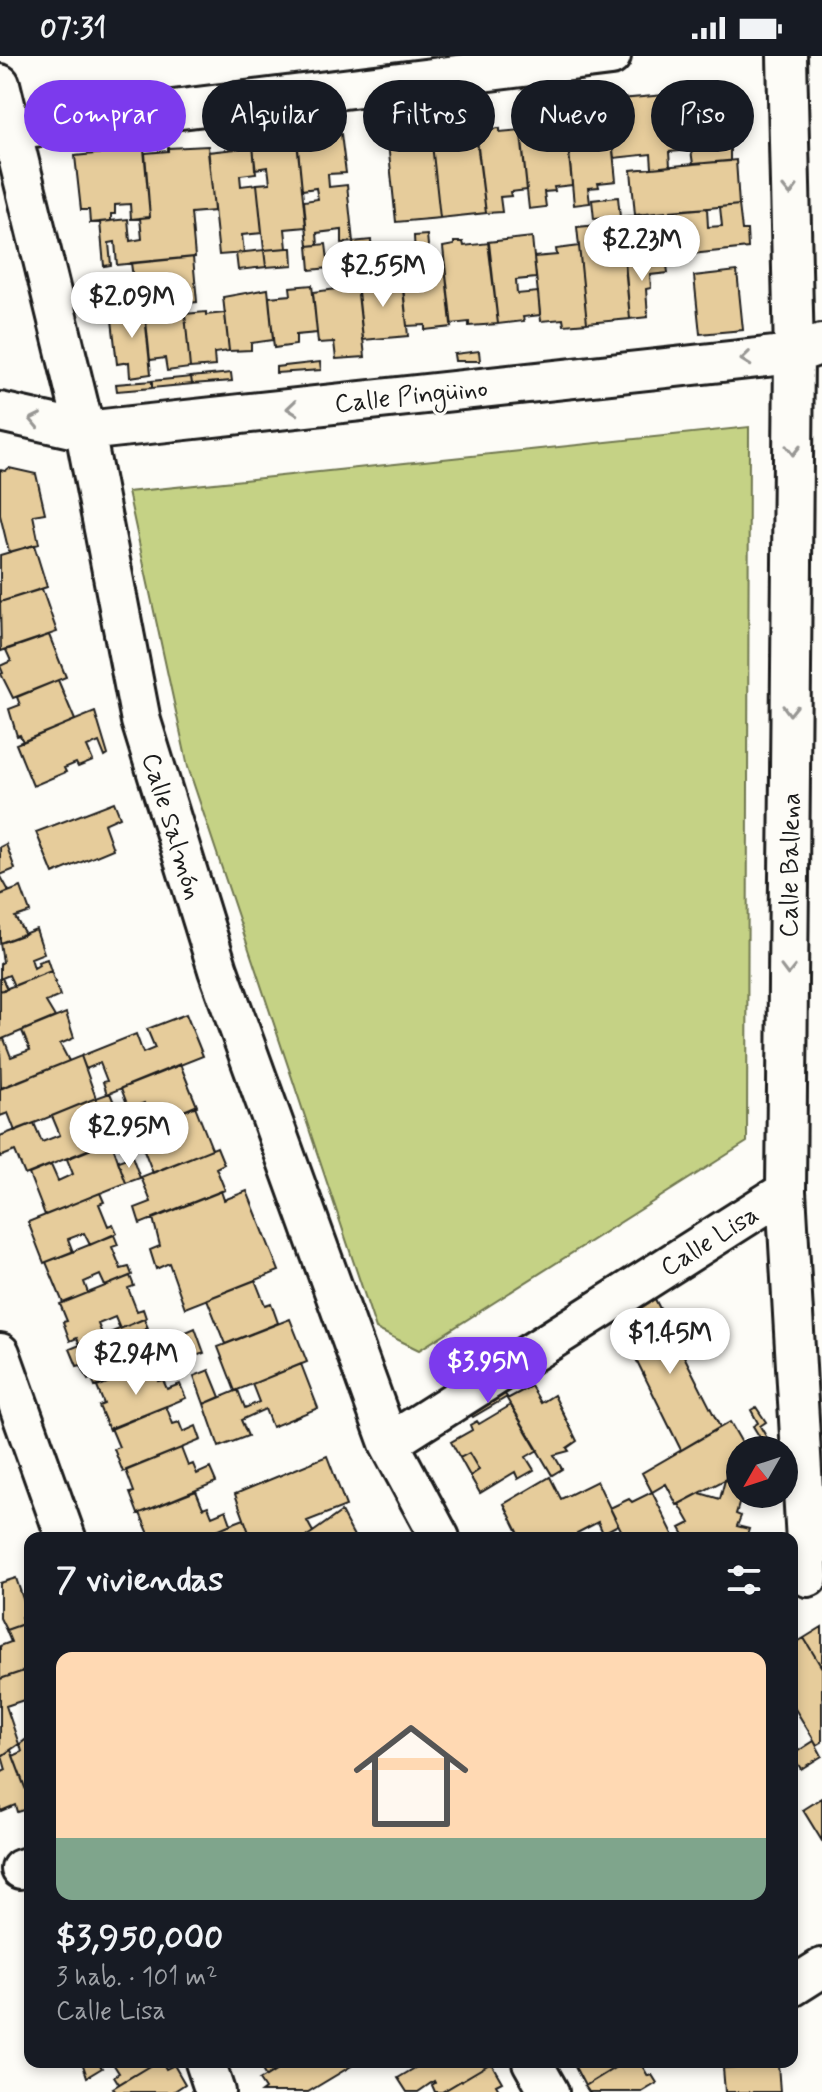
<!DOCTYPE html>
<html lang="es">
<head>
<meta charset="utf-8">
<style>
  body { margin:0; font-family:Mynerve,sans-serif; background:#20242c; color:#f1f3f6; height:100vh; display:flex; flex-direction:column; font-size:30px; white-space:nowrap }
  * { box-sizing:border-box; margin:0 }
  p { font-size:26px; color:#9ea1a6 }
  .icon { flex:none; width:44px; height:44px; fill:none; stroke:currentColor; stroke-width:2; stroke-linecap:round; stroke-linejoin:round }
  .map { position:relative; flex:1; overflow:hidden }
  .side { position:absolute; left:24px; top:1476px; width:774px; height:536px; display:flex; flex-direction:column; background:#171b24; border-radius:16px; box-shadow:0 4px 12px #0003 }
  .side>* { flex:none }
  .guide { position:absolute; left:24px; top:24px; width:774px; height:72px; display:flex; gap:16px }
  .needle { width:52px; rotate:231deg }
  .controls { position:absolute; left:726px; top:1380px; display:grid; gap:16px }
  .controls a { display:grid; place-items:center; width:72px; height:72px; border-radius:50%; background:#171b24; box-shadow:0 4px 12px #0003; font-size:40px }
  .price { position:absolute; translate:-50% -68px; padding:0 18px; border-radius:28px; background:#fff; color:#222; font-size:26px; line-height:52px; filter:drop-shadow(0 2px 4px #0008) }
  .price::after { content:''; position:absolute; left:50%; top:48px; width:24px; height:18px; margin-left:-12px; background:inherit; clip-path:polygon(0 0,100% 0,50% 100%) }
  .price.active { background:#7c3aed; color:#fff }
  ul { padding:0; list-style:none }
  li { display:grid; align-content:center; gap:16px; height:424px; padding:0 32px }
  li span { display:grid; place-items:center; height:248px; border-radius:16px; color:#555 }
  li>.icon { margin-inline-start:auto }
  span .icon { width:144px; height:144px; fill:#fffc; stroke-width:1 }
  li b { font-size:34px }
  h2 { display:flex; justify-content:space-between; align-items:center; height:96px; padding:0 32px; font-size:34px }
  .pill { padding:0 28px; border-radius:36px; background:#171b24; box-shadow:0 4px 12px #0003; font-size:28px; line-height:72px }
  .pill.active { background:#7c3aed; color:#fff }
  .status { display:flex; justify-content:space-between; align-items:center; height:56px; padding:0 40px; background:#171b24; direction:ltr }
  .status svg { height:22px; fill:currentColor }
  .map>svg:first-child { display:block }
  .green { fill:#c5d285; stroke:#707750; stroke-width:2 }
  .building { fill:#e6cc9b; stroke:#1c1c1c; stroke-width:2 }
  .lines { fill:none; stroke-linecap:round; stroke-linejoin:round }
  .street-casing { stroke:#1c1c1c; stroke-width:44 }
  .street { stroke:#fdfcf7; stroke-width:38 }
  .oneway { stroke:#989794 }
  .labels { text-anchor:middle; stroke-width:6; stroke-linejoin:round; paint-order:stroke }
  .street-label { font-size:26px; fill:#1c1c1c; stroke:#fdfcf7 }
</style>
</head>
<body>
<div class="status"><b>07:31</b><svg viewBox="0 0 49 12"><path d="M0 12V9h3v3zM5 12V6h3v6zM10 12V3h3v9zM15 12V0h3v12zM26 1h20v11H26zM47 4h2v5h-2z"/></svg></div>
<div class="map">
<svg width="822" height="2036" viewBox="0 0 822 2036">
  <rect width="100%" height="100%" fill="#fdfcf7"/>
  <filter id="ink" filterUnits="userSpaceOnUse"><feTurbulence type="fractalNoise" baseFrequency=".0125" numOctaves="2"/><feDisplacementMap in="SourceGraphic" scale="16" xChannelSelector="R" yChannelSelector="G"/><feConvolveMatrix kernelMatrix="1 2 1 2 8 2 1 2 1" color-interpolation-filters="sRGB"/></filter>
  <g filter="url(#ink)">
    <path class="green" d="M 749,371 L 747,1086 L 419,1294 L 376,1273 L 188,711 L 128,436 Z"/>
    <path class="building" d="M 726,32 L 727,42 L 724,42 L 726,64 L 730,64 L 730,105 L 693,108 L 691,94 L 680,95 L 675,38 Z
      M 607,35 L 608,39 L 578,42 L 580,64 L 590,63 L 591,67 L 610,66 L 616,125 L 598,127 L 599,131 L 588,132 L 590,147 L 574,149 L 564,40 Z
      M 675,38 L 680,95 L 669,96 L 670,110 L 652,112 L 651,98 L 614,102 L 611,75 L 628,73 L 626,54 L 622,54 L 621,43 Z
      M 545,67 L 546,71 L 566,70 L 572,129 L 554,131 L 555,135 L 544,136 L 546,151 L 529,153 L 520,69 Z
      M 460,72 L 460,81 L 476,79 L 486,157 L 440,162 L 432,88 L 452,86 L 450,73 Z
      M 500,72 L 500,76 L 521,74 L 527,134 L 510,136 L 511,140 L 500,141 L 502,156 L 486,157 L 476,75 Z
      M 415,75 L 416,88 L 432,88 L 440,162 L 396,166 L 388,87 L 404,85 L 403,76 Z
      M 341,78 L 346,117 L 328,118 L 329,131 L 347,129 L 353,186 L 342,187 L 342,174 L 317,177 L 318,189 L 308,190 L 304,145 L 318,143 L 316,132 L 302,134 L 297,82 Z
      M 276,85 L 276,88 L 297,86 L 306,171 L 285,173 L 287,192 L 264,194 L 257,128 L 270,127 L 268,111 L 255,113 L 253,87 Z
      M 208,90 L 214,155 L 191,157 L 195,201 L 117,209 L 115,186 L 109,187 L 111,209 L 104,210 L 100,166 L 128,163 L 130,185 L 142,183 L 140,162 L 150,161 L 145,97 L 168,95 L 168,92 Z
      M 253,91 L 256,117 L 240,119 L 241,130 L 257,128 L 262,177 L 242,179 L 244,197 L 219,199 L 208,96 Z
      M 144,93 L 150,161 L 131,163 L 130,148 L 115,149 L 115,158 L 111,158 L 111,165 L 90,167 L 89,154 L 81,154 L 75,100 Z
      M 736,104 L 739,149 L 635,159 L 631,114 Z
      M 618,141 L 620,161 L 594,163 L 592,144 Z
      M 739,149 L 742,174 L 747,174 L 748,192 L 625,205 L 620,161 L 645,158 L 647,175 L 671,173 L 670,155 L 707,152 L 708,171 L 722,170 L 720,151 Z
      M 621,167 L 630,263 L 587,267 L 577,171 Z
      M 427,179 L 429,200 L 421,201 L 422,212 L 445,209 L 452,271 L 425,274 L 425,269 L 407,270 L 400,207 L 411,205 L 410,202 L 415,201 L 414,180 Z
      M 532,181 L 536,222 L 516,224 L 517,238 L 538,236 L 540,259 L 523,261 L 524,265 L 498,268 L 488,186 Z
      M 371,184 L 373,208 L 356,210 L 353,186 Z
      M 454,186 L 463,186 L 464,190 L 489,187 L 498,268 L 469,270 L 469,266 L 451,268 L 443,191 L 454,189 Z
      M 326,188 L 329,212 L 310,214 L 308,190 Z
      M 579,190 L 587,267 L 564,269 L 563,263 L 541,265 L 534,201 L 557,199 L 556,193 Z
      M 287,192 L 292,192 L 293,209 L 266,211 L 264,194 Z
      M 264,194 L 266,211 L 238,214 L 236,197 Z
      M 193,201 L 197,246 L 108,255 L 106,235 L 130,233 L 129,222 L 133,222 L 131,207 Z
      M 666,201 L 668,217 L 650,219 L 651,232 L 646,233 L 648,261 L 630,263 L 625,205 Z
      M 737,215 L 743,274 L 700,278 L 694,220 Z
      M 402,220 L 408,280 L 363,284 L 357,229 L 381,227 L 381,223 Z
      M 357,226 L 365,301 L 336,303 L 334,286 L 318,287 L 313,236 L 337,233 L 336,228 Z
      M 312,229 L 317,277 L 296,279 L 296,289 L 274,292 L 269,241 L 291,239 L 290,231 Z
      M 268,233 L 273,284 L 251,287 L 251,294 L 229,295 L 223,241 Z
      M 144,251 L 151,318 L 130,321 L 129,306 L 117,308 L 111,255 Z
      M 206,256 L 206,259 L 225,257 L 229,295 L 214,297 L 215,310 L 190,312 L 185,258 Z
      M 185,258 L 190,312 L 167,315 L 165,302 L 150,304 L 146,265 Z
      M 479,295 L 480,305 L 455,305 L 454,298 Z
      M 320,306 L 321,314 L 276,317 L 276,311 Z
      M 231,317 L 232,325 L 192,328 L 191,321 Z
      M 191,321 L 192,328 L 152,332 L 152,325 Z
      M 152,325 L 152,332 L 117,335 L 116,328 Z
      M 9,412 L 36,418 L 45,457 L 33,459 L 39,488 L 9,496 L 0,459 L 0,414 L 5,415 Z
      M 34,489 L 47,531 L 0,546 L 0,499 Z
      M 42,533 L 57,576 L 1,595 L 0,546 Z
      M 49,579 L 66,621 L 13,642 L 1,618 L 3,617 L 0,610 L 11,605 L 6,594 Z
      M 58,624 L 75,664 L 23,686 L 20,679 L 17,680 L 9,653 L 20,649 L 17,641 Z
      M 95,656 L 108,699 L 105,701 L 99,686 L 87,691 L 93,705 L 78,711 L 76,707 L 64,712 L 66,716 L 33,730 L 16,688 Z
      M 114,746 L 120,761 L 104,768 L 113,793 L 53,818 L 36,776 Z
      M 6,788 L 15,813 L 0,819 L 9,835 L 0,839 L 0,791 Z
      M 21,831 L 30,856 L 15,861 L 25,878 L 0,887 L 0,839 Z
      M 36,873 L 44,897 L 31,902 L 34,912 L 39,909 L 38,906 L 47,903 L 51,915 L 14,930 L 9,919 L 2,922 L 7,933 L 0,935 L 0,908 L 3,906 L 0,887 Z
      M 51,915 L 60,940 L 46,946 L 55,961 L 0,984 L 0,935 Z
      M 66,957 L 74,982 L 60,988 L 69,1005 L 1,1032 L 0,984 L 4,983 L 11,1001 L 30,994 L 22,975 Z
      M 186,958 L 203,1000 L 107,1038 L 103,1026 L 107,1025 L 100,1007 L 86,1013 L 81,1000 L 136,978 L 143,997 L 155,992 L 147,973 Z
      M 81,1000 L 96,1042 L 15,1075 L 8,1057 L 0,1060 L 0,1033 Z
      M 180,1008 L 197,1050 L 152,1068 L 144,1047 L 129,1053 L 121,1032 Z
      M 110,1037 L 119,1059 L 103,1065 L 96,1042 Z
      M 96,1042 L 103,1065 L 90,1070 L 100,1089 L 25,1119 L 15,1095 L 0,1101 L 0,1080 L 34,1067 L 42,1086 L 60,1079 L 52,1060 Z
      M 195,1050 L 212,1093 L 153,1117 L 144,1094 L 158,1089 L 150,1069 Z
      M 111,1085 L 126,1127 L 45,1159 L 29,1118 L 51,1109 L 58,1125 L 73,1118 L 67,1103 Z
      M 217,1091 L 224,1108 L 216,1112 L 225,1134 L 140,1168 L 135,1152 L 151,1146 L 141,1121 Z
      M 132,1100 L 140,1122 L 126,1127 L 118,1105 Z
      M 221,1135 L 224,1144 L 247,1135 L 279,1215 L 185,1252 L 169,1207 L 156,1213 L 150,1194 L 160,1190 L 153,1162 Z
      M 100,1137 L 104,1146 L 99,1148 L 108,1170 L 113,1168 L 117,1177 L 90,1189 L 84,1177 L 68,1183 L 73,1196 L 44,1207 L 28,1166 Z
      M 114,1179 L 118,1189 L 112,1191 L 121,1213 L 129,1211 L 132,1219 L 105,1230 L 100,1219 L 84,1226 L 88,1237 L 63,1247 L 46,1206 Z
      M 130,1220 L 134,1230 L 128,1232 L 137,1255 L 143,1253 L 146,1262 L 120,1273 L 115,1261 L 98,1268 L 103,1280 L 80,1289 L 77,1282 L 70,1285 L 63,1266 L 67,1265 L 60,1248 Z
      M 255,1224 L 265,1249 L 271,1247 L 278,1267 L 225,1288 L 207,1243 Z
      M 654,1241 L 720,1371 L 681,1394 L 627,1285 L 646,1275 L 641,1264 L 621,1274 L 617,1267 L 617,1264 Z
      M 144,1263 L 148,1272 L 142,1275 L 152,1299 L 158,1297 L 162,1305 L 134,1316 L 129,1304 L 113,1311 L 118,1322 L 95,1331 L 92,1322 L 88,1324 L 81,1309 L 77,1310 L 70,1293 Z
      M 290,1263 L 307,1306 L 235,1335 L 218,1291 Z
      M 195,1272 L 204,1297 L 188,1303 L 179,1279 Z
      M 301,1308 L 318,1352 L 272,1371 L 265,1353 L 241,1364 L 248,1380 L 219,1391 L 204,1348 L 238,1334 L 245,1352 L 259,1346 L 252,1328 Z
      M 151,1309 L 158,1325 L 163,1324 L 167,1333 L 180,1328 L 186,1342 L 109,1374 L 99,1350 L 104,1348 L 97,1331 Z
      M 209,1314 L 220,1341 L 204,1348 L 194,1320 Z
      M 531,1330 L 541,1347 L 554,1339 L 577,1385 L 567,1392 L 569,1395 L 554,1399 L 562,1413 L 552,1419 L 507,1343 Z
      M 504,1337 L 507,1341 L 473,1361 L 470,1357 Z
      M 511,1349 L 538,1394 L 526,1401 L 534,1414 L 518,1423 L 515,1416 L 480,1437 L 470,1420 L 479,1414 L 469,1397 L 460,1402 L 451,1386 L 472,1374 L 470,1369 L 477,1365 L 479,1368 Z
      M 166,1350 L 173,1368 L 179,1366 L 183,1376 L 196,1370 L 201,1384 L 123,1416 L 114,1393 L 119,1391 L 111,1372 Z
      M 756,1351 L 766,1366 L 760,1370 L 767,1382 L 762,1385 L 753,1370 L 758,1367 L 751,1354 Z
      M 730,1366 L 746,1394 L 740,1394 L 740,1416 L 677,1449 L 666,1428 L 652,1436 L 642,1417 Z
      M 181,1392 L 188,1410 L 193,1408 L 197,1418 L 210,1412 L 216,1426 L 138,1458 L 130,1437 L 134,1436 L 126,1414 Z
      M 469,1397 L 479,1414 L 470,1420 L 460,1402 Z
      M 327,1400 L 346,1450 L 307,1465 L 313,1476 L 304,1482 L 251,1482 L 235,1438 Z
      M 550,1421 L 561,1443 L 597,1425 L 618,1469 L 603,1477 L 598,1466 L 577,1477 L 579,1482 L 559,1482 L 557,1478 L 548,1482 L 521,1482 L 504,1448 Z
      M 725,1424 L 740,1428 L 740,1438 L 742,1438 L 736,1458 L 741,1460 L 737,1470 L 749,1473 L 746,1482 L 686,1482 L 680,1472 L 690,1467 L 679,1448 L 700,1437 L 720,1443 Z
      M 196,1435 L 203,1452 L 208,1450 L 212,1460 L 226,1454 L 231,1468 L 198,1482 L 145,1482 L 149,1478 L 140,1457 Z
      M 652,1436 L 675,1482 L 625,1482 L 610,1452 L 629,1443 L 632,1446 Z
      M 341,1456 L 355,1482 L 304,1482 L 313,1476 Z
      M 244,1463 L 251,1482 L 198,1482 L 231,1468 Z
      M 16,1522 L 28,1558 L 21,1561 L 23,1568 L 6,1574 L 0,1562 L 0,1527 Z
      M 29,1566 L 30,1613 L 0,1623 L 0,1590 L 11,1586 L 6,1574 Z
      M 822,1571 L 822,1612 L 804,1582 Z
      M 804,1582 L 822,1612 L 822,1686 L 817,1689 L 792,1648 L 792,1589 Z
      M 30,1613 L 30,1672 L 24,1653 L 30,1651 L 27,1643 L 6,1650 L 19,1688 L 0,1701 L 0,1623 Z
      M 28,1682 L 30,1688 L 30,1745 L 13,1700 L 22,1696 L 20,1688 Z
      M 814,1685 L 822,1700 L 801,1713 L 792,1699 Z
      M 11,1694 L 30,1745 L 30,1752 L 17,1756 L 15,1749 L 1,1755 L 0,1753 L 0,1717 L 6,1714 L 2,1700 Z
      M 822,1742 L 822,1785 L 803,1754 Z
      M 88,2006 L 98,2006 L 102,2012 L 87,2021 L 83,2009 Z
      M 112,2006 L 156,2006 L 119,2028 L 114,2020 L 119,2017 Z
      M 156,2006 L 162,2006 L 166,2013 L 174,2009 L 185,2028 L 173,2036 L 116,2036 L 113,2032 Z
      M 248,2006 L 290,2006 L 266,2021 L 258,2007 L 251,2011 Z
      M 290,2006 L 358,2006 L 308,2036 L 261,2036 L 265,2033 L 259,2024 Z
      M 425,2006 L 491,2006 L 491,2007 L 442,2036 L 435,2036 L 432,2029 L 435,2027 L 434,2025 L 418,2036 L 407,2036 L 398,2022 Z
      M 579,2006 L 578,2006 L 624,2006 L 585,2030 L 574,2009 Z
      M 624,2006 L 643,2006 L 641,2008 L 648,2020 L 652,2019 L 657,2027 L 642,2036 L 589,2036 L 585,2030 Z
      M 491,2007 L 502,2026 L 496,2029 L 500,2036 L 442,2036 Z
      M 778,2008 L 780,2036 L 725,2036 L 723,2012 Z"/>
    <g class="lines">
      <g class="street-casing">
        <path id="street" d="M 787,0 L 794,298 L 786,1135 L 808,1521
          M 0,28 L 85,375 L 141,665 L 218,914 L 389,1387 L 440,1482
          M 10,74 L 611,0
          M 0,356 L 85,375 L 794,298 L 822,288
          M 0,1297 L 66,1482
          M 389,1387 L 786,1135
          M 21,1813 L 30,1810
          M 792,1931 L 822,1912
          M 205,2006 L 215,2036
          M 532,2006 L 549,2036"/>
      </g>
      <use href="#street" class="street"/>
    </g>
    <defs><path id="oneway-chevron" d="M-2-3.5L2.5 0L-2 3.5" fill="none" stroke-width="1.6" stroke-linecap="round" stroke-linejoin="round" transform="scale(2)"/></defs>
    <g class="oneway">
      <use href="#oneway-chevron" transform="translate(790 134) rotate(89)"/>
      <use href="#oneway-chevron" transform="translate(746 303) rotate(174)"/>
      <use href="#oneway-chevron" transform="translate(292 352) rotate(174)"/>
      <use href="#oneway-chevron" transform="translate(35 364) rotate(-168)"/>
      <use href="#oneway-chevron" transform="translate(793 394) rotate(91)"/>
      <use href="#oneway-chevron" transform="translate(790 654) rotate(91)"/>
      <use href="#oneway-chevron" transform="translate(788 914) rotate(91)"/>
    </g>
  </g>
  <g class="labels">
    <g class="street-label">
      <text transform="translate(411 339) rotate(-6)" y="9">Calle Pingüino</text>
      <text transform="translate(173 770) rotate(73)" y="9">Calle Salmón</text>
      <text transform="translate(789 809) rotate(-89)" y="9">Calle Ballena</text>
      <text transform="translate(709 1184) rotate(-32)" y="9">Calle Lisa</text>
    </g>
  </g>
</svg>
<div class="controls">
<a><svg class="needle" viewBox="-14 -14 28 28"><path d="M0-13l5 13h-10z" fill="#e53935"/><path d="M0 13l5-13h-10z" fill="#9ea1a6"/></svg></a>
</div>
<b class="price" style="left:642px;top:227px">$2.23M</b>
<b class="price" style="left:383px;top:253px">$2.55M</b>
<b class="price" style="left:132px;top:284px">$2.09M</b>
<b class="price" style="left:129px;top:1114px">$2.95M</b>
<b class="price" style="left:670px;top:1320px">$1.45M</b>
<b class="price" style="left:136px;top:1341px">$2.94M</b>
<b class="price active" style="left:488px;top:1349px">$3.95M</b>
<div class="guide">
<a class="pill active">Comprar</a>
<a class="pill">Alquilar</a>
<a class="pill">Filtros</a>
<a class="pill">Nuevo</a>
<a class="pill">Piso</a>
</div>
<section class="side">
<h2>7 viviendas<svg class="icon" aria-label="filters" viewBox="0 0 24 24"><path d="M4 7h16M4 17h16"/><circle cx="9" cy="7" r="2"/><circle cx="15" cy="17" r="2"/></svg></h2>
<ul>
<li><span style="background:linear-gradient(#ffd9b3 75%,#7fa58c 0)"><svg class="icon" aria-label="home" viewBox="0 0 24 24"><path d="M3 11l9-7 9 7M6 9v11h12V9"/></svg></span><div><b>$3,950,000</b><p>3 hab. · 101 m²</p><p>Calle Lisa</p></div></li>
</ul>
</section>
</div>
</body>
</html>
